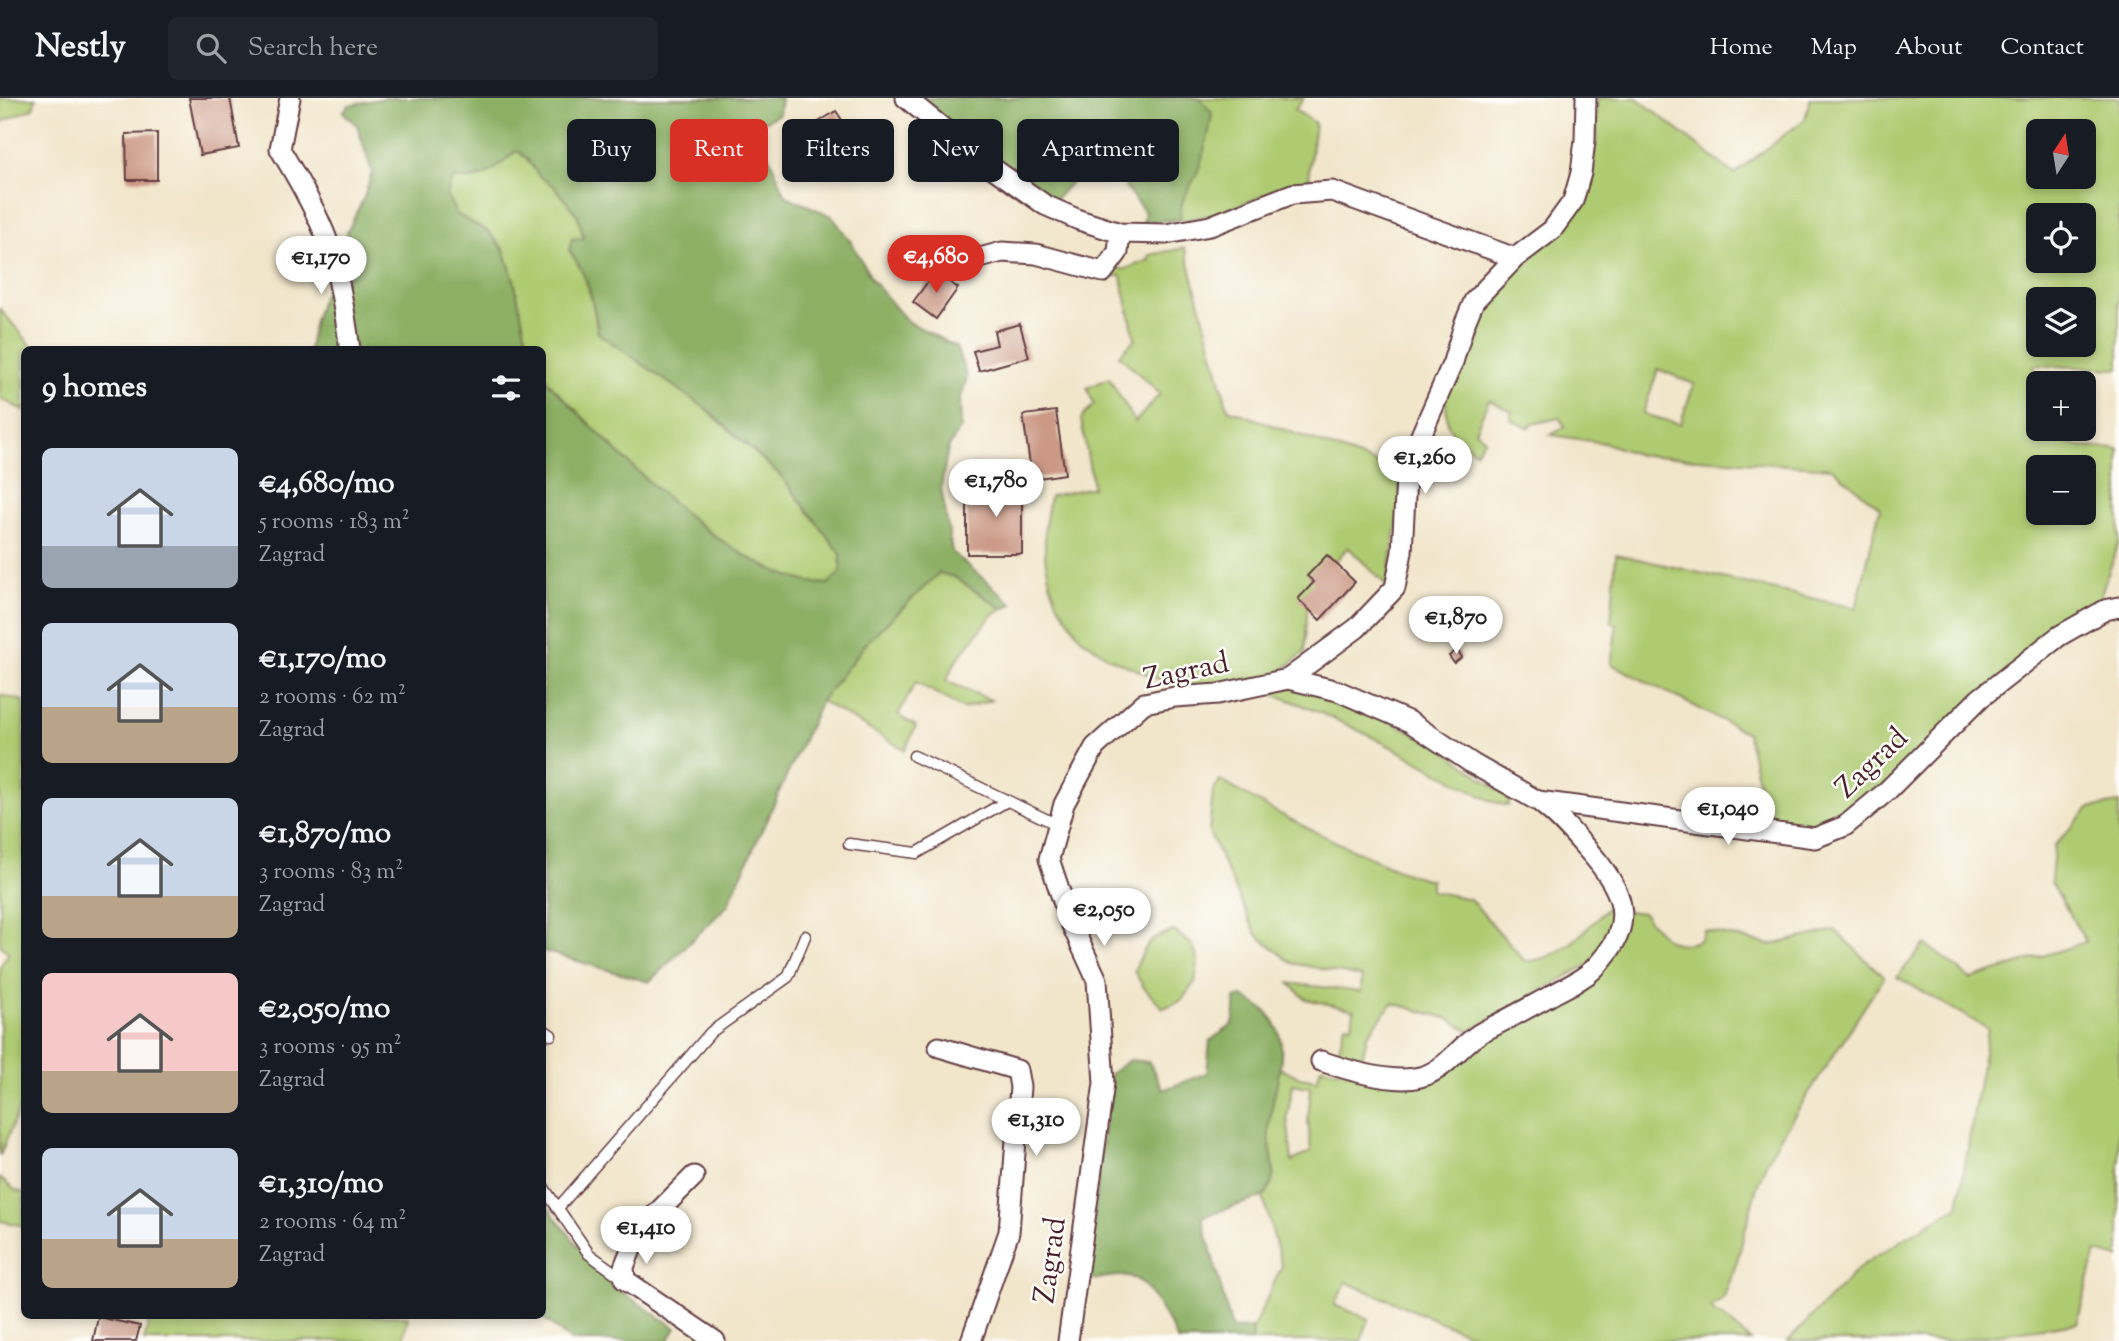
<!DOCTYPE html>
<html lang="en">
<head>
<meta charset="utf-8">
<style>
  body { margin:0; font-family:"Sorts Mill Goudy",serif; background:#20242c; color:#f1f3f6; height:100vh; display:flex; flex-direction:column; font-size:26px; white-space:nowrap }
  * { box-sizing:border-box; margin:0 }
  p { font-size:23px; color:#9ea1a6 }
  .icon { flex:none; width:38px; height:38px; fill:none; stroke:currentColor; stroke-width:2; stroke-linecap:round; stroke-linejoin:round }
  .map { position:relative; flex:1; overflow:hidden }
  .sheet { position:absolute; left:21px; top:248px; width:525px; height:973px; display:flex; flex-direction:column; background:#171b24; border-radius:10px; box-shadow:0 4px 10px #0003 }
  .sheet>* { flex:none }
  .top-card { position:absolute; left:567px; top:21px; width:665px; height:63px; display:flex; gap:14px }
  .needle { width:46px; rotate:12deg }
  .buttons { position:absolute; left:2026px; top:21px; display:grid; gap:14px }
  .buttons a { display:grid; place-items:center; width:70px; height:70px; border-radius:10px; background:#171b24; box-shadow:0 4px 10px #0003; font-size:35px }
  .price { position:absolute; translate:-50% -60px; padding:0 16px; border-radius:24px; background:#fff; color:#222; font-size:23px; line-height:46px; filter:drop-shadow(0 2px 4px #0008) }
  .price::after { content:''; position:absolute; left:50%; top:42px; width:21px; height:16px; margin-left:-10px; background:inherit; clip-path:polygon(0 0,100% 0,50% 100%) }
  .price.selected { background:#d93025; color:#fff }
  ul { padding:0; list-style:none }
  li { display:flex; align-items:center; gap:21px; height:175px; padding:0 21px }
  li span { display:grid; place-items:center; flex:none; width:196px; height:140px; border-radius:10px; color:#555 }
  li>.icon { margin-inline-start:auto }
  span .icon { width:84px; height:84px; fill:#fffc; stroke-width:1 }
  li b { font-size:30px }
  h2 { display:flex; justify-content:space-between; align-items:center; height:84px; padding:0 21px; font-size:30px }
  .tag { padding:0 24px; border-radius:10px; background:#171b24; box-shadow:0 4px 10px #0003; font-size:24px; line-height:63px }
  .tag.selected { background:#d93025; color:#fff }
  header { display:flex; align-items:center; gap:42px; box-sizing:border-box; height:98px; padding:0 35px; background:#171b24; border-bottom:2px solid #363941 }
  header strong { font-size:33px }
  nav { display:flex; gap:38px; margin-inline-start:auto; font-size:24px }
  .search { width:490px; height:63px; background:#20242c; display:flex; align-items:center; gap:18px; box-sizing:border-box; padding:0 24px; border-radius:10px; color:#9ea1a6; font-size:26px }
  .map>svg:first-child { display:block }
  .green { fill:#afcb72; stroke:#7c754e; stroke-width:2; fill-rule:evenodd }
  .forest { fill:#8baf64; stroke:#6a6748; stroke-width:2 }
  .building { fill:#cb9986 }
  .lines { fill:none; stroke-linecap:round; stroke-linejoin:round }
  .lane-casing { stroke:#633d43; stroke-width:13 }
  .street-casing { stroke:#633d43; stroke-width:23 }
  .lane { stroke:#fff; stroke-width:10 }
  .street { stroke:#fff; stroke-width:19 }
  .labels { text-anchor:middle; stroke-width:5; stroke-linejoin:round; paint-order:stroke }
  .street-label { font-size:30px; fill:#4a1f2b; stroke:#fdfcf7 }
</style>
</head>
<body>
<header>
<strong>Nestly</strong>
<div class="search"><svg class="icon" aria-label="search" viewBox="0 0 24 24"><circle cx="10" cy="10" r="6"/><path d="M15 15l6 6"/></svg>Search here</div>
<nav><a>Home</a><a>Map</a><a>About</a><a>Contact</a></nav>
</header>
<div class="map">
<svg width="2119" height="1243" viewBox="0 0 2119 1243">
  <rect width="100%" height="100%" fill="#fdfcf7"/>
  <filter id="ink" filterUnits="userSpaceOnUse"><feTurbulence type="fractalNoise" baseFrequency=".0143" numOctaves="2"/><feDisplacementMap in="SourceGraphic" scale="14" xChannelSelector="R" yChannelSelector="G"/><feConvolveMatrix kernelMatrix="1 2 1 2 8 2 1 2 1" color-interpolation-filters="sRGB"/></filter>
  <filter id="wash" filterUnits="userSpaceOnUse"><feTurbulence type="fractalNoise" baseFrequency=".00686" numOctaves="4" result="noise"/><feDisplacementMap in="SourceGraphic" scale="28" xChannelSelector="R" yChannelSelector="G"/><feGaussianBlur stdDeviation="1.57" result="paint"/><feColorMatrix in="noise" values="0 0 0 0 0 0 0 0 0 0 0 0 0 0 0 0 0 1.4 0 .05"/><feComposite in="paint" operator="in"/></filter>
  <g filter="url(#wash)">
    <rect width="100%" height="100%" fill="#f1e5ca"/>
    <path class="green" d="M 0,0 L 36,0 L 33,10 L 0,25 Z
      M 1200,0 L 1304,0 L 1295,12 L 1315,25 L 1309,72 L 1310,82 L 1262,98 L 1218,116 L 1180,122 L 1179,109 L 1186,96 L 1211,15 Z
      M 1597,0 L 1637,0 L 1734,76 L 1805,21 L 1810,0 L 2119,0 L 2119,271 L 2034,267 L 2030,331 L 2081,349 L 2119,351 L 2119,445 L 2097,507 L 1865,707 L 1820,733 L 1768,727 L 1747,635 L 1611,566 L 1617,526 L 1611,525 L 1616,456 L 1856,510 L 1880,410 L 1832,370 L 1639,357 L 1605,345 L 1551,337 L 1565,329 L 1560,320 L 1532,326 L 1528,330 L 1510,321 L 1512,313 L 1489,302 L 1475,333 L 1485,341 L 1475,354 L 1455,339 L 1448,327 L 1445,300 L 1471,223 L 1488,200 L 1579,108 L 1589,85 L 1597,38 ZM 2039,33 L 2084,33 L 2084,79 L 2039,79 ZM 2039,117 L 2084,117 L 2084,163 L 2039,163 ZM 2039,201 L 2084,201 L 2084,247 L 2039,247 ZM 1658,271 L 1694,286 L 1680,326 L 1643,316 ZM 2039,369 L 2084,369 L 2084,415 L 2039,415 Z
      M 517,52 L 527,61 L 539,78 L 554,88 L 578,118 L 584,140 L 569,152 C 590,180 592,202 598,235 L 705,310 L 781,378 L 841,456 L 840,475 L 828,486 C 733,483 613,349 548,284 L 543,274 L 542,252 L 529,252 L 528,250 L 514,182 L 504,152 L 489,134 L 456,116 L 447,97 L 453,80 C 485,85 495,71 517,52 Z
      M 1185,150 L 1228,311 L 1400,374 L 1401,401 L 1387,488 L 1348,449 L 1308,494 L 1305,554 L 1275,578 L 1197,593 L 1174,588 L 1109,560 L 1080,539 L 1058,506 L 1050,485 L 1045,459 L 1045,428 L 1050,398 L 1093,389 L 1081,321 L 1094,306 L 1087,290 L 1109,280 L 1135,324 L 1160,296 L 1119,257 L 1135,241 L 1121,178 L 1110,178 L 1117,168 L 1123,172 L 1149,162 L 1149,157 Z
      M 0,211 L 35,252 L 24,252 L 24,313 L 0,300 Z
      M 939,475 L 954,479 L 1003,511 L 993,516 L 956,563 L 946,583 L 991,602 L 963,611 L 916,584 L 898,617 L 916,628 L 905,652 L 821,603 L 869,542 Z
      M 1297,588 L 1335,596 L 1437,646 L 1509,700 L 1508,708 L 1491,703 C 1418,663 1344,620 1264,593 Z
      M 0,597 L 24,603 L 24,998 L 0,1058 L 0,868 L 9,855 L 0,847 Z
      M 1220,682 C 1261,707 1302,728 1345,748 C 1374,761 1400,775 1431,782 L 1431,793 L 1470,801 L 1525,863 C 1563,863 1591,826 1615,802 L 1618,827 L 1598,861 L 1469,933 L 1450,921 L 1392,905 L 1367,938 L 1361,966 L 1336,962 L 1345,926 L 1352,927 L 1354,912 L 1306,901 L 1289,885 L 1361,894 L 1362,879 L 1292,865 L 1256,836 L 1209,734 L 1213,693 Z
      M 2119,705 L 2119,1160 L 2096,1154 L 2077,1225 L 1954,1243 L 1788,1243 L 1862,1167 L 1958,1108 L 1988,931 L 1897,879 L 1925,846 L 1971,881 L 2086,844 L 2051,784 L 2054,748 L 2089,710 Z
      M 1627,813 L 1643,815 C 1660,836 1671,854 1700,842 L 1704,832 L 1770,847 L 1835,832 L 1884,879 L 1779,1041 L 1768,1061 L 1757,1088 L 1737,1163 L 1727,1191 L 1723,1201 L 1711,1209 L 1715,1216 L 1722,1218 L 1751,1243 L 1486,1243 L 1346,1184 L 1334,1207 L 1369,1221 L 1361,1243 L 1252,1243 L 1253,1230 L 1282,1168 L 1263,1099 C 1284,1077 1267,1056 1269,1030 C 1271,1010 1276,990 1279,970 L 1300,979 L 1317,982 L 1321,969 L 1410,986 L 1474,942 L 1594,876 ZM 1293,986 L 1311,990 L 1308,1020 L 1311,1054 L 1292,1063 L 1287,1019 Z
      M 1174,833 L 1193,847 L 1198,864 L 1195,884 L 1181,903 L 1163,910 L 1144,890 L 1134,873 C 1146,848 1145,841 1174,833 Z
      M 0,1080 L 15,1092 L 24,1095 L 24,1128 L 0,1123 Z
      M 129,1218 L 408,1218 L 403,1243 L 144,1243 L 149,1224 Z"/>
    <path class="forest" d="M 384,0 L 781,0 L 779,16 L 756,28 L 786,98 L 832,118 L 853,147 L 872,182 L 907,223 L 956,249 L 967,279 L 960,303 L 961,330 L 948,350 L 941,389 L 952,454 L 1013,506 L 1003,511 L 954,479 L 939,475 L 869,542 L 821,603 L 727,808 L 649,884 L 543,853 L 543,274 L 548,284 C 613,349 733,483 828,486 L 840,475 L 841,456 L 781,378 L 705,310 L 598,235 C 593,203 589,179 569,152 L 572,141 L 584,140 L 578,118 L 554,88 L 539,78 L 527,61 L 517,52 C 495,71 485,85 453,80 L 447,97 L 456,116 L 489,134 L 504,152 L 514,182 L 529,252 L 309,252 L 314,222 L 327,187 L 349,179 L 342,145 L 365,97 L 372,74 L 357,27 L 343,14 L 349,7 Z
      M 911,0 L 1200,0 L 1212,15 C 1210,34 1205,52 1199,70 C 1192,89 1179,100 1180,122 L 1143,124 L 1145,114 L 1125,89 L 1137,74 L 1107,45 L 1054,103 Z
      M 1244,899 C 1258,907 1272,915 1278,932 C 1289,961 1269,1002 1269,1033 C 1268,1057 1283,1077 1263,1099 L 1202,1119 L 1232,1231 L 1253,1230 L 1252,1243 L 1178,1243 C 1172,1230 1149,1188 1138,1182 C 1124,1174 1102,1180 1087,1183 L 1110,976 L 1129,962 L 1149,964 L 1163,992 L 1207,975 L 1210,943 C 1232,925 1236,934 1235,900 Z
      M 543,1101 L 551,1114 L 608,1185 L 676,1230 L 668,1243 L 571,1243 L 541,1218 Z"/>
    <g id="blocks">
      <path class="building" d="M 189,0 L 230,0 L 239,50 L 200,57 Z
        M 836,13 L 859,48 L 824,70 L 801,35 Z
        M 157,35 L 157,82 L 127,82 L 126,36 Z
        M 935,174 L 958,190 L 936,221 L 913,204 Z
        M 1020,226 L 1029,259 L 979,273 L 973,253 L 997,247 L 994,233 Z
        M 1056,313 L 1065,376 L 1032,381 L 1023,317 Z
        M 982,382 L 1022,382 L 1022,456 L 967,456 L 967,405 L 982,405 Z
        M 1327,457 L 1355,484 L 1320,522 L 1298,501 L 1314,484 L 1307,478 Z
        M 1457,552 L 1462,559 L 1454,565 L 1449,558 Z
        M 98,1219 L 140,1228 L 136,1243 L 93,1243 Z"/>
    </g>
  </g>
  <g filter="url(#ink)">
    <use href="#blocks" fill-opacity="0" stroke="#633d43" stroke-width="2"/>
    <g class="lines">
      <g class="lane-casing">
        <path id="lane" d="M 914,658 L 1058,727
          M 849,746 L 917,755 L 1007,703
          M 542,931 L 551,937
          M 542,1087 L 589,1156 L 625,1182
          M 558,1110 L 711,934 L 788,879 L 805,838"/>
      </g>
      <g class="street-casing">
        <path id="street" d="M 290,0 L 280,51 C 296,78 312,105 324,134 C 338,168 345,215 350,252
          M 906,0 L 987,66 L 1045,107 L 1079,122 L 1120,135 L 1166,136 L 1210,128 L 1292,96 L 1332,93 L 1515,160
          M 965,164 L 1002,154 L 1036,156 L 1103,174 L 1118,154 L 1120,135
          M 1288,581 L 1338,593 L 1410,624 L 1473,666 L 1538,703 L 1815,740 L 1845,728 L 1887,693 L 1979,601 L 2059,538 L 2105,512 L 2119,509
          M 939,949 L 1017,972 L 1020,989 L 1009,1134 L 971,1243
          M 1321,963 C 1347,972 1393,986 1420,979 C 1448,972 1460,945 1484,933 C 1506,922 1528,910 1550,898 C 1560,892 1572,887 1582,880 C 1591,875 1599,866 1605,858 C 1635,822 1621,791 1594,759 C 1577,740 1562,721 1542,706
          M 694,1078 L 638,1134 L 624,1169 L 625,1182 L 715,1243
          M 1068,1243 L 1104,985 L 1097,882 L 1069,821 L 1049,761 L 1064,706 L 1095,649 L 1144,605 L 1175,599 L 1218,596 L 1288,581 L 1357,530 L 1395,490 L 1402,454 L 1406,380 L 1411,360 L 1453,264 L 1464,227 L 1474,203 L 1515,160 L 1552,132 L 1573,103 L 1581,75 L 1585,42 L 1586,0"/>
      </g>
      <use href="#lane" class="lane"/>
      <use href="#street" class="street"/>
    </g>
  </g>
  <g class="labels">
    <g class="street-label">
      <text transform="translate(1186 572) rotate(-12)" y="10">Zagrad</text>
      <text transform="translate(1871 664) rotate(-44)" y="10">Zagrad</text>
      <text transform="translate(1049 1162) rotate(-82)" y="10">Zagrad</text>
    </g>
  </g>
</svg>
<div class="buttons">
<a><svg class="needle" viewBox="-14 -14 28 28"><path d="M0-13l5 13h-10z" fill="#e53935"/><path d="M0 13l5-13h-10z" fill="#9ea1a6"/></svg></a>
<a><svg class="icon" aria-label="locate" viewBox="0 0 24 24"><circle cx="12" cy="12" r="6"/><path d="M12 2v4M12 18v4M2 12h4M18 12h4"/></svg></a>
<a><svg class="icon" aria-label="layers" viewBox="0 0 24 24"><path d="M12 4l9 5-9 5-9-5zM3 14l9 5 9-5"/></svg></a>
<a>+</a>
<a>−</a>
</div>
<b class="price selected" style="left:936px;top:197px">€4,680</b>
<b class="price" style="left:321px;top:198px">€1,170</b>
<b class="price" style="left:1425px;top:398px">€1,260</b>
<b class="price" style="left:996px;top:421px">€1,780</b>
<b class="price" style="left:1456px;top:558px">€1,870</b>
<b class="price" style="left:1728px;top:749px">€1,040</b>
<b class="price" style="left:1104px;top:850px">€2,050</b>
<b class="price" style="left:1036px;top:1060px">€1,310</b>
<b class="price" style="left:646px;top:1168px">€1,410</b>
<div class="top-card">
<a class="tag">Buy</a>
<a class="tag selected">Rent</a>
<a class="tag">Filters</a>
<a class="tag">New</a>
<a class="tag">Apartment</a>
</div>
<section class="sheet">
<h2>9 homes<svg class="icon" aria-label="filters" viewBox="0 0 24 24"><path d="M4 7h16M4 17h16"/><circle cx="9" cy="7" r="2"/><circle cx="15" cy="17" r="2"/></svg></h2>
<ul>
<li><span style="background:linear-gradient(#c9d6e8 70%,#9aa5b1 0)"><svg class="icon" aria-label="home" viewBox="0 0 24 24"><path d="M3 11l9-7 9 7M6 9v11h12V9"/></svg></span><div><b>€4,680/mo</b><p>5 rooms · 183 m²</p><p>Zagrad</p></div></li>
<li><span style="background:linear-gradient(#c9d6e8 60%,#b9a48a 0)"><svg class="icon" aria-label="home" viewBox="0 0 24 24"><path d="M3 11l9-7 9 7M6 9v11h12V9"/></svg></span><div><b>€1,170/mo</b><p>2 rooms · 62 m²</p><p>Zagrad</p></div></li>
<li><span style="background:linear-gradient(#c9d6e8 70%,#b9a48a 0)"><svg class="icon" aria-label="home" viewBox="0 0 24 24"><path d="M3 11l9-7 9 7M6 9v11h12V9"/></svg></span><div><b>€1,870/mo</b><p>3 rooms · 83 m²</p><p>Zagrad</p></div></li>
<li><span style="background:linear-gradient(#f6c9c9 70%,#b9a48a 0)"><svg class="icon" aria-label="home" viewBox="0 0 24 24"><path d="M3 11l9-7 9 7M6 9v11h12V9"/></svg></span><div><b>€2,050/mo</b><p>3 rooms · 95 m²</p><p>Zagrad</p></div></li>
<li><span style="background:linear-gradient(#c9d6e8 65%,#b9a48a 0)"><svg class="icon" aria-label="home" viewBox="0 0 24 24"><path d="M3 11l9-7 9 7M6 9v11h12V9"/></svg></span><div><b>€1,310/mo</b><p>2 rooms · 64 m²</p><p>Zagrad</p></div></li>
</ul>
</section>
</div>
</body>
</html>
